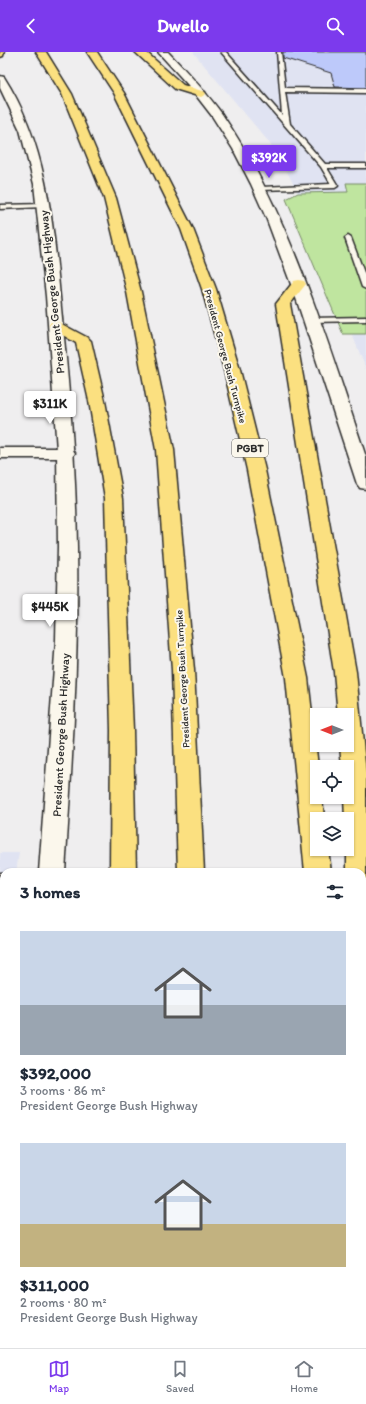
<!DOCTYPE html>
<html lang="en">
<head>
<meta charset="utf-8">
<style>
  body { margin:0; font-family:Itim,sans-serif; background:#f6f6f7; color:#1f2937; height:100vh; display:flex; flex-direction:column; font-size:15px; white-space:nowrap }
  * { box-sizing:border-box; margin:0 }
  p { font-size:13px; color:#747a83 }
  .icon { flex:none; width:22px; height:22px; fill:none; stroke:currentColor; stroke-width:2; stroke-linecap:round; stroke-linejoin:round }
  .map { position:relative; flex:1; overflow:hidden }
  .panel { position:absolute; left:0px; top:816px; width:366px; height:480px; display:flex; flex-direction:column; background:#fff; border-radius:12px 12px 0 0; box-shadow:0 1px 3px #0004 }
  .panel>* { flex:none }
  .needle { width:26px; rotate:270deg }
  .tools { position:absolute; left:310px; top:656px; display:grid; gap:8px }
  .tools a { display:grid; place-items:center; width:44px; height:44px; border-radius:0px; background:#fff; box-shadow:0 1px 3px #0004; font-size:20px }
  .price { position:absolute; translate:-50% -34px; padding:0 9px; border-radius:4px; background:#fff; color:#222; font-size:13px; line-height:26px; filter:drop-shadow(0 1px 2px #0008) }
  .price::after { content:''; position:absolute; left:50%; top:24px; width:12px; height:9px; margin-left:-6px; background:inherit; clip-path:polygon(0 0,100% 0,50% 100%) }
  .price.active { background:#7c3aed; color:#fff }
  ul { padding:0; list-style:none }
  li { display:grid; align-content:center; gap:8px; height:212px; padding:0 20px }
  li span { display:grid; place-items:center; height:124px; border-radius:0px; color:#555 }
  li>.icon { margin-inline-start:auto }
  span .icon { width:72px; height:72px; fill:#fffc; stroke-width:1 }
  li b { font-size:17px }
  h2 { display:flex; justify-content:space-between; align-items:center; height:48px; padding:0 20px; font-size:17px }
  header { display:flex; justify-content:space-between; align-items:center; height:52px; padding:0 20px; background:#7c3aed; color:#fff; font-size:18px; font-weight:800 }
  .dock { display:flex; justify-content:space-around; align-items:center; height:56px; border-top:1px solid #e0e1e3; background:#fff; font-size:11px; color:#747a83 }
  .dock a { display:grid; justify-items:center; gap:2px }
  .dock .active { color:#7c3aed }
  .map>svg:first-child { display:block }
  .built { fill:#e0e3f2 }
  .green { fill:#bfe59f; stroke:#758865 }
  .building { fill:#bdc9fa; stroke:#2b2b2b }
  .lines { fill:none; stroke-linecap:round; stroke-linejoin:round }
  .lane-casing { stroke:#2b2b2b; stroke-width:3 }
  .street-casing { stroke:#2b2b2b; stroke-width:3 }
  .secondary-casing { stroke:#2b2b2b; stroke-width:3 }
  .highway-casing { stroke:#2b2b2b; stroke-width:3 }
  .lane { fill:#fbf7ec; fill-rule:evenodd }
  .street { fill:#fbf7ec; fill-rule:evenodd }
  .secondary { fill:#fbf7ec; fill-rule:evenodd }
  .highway { fill:#fbe080; fill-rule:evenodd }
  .labels { text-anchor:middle; stroke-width:4; stroke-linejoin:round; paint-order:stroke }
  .far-street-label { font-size:10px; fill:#2b2b2b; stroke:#fbf7ec }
  .shield { fill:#fbf7ec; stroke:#696865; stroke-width:1 }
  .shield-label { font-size:11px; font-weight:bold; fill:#2b2b2b }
  .street-label { font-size:12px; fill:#2b2b2b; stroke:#fbf7ec }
</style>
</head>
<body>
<header><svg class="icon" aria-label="back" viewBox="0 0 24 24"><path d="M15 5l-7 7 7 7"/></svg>Dwello<svg class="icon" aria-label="search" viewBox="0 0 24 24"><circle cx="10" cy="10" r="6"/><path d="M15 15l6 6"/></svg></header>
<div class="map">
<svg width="366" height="1296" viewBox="0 0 366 1296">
  <rect width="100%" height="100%" fill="#efeeef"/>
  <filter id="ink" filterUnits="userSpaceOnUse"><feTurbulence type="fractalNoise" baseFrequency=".025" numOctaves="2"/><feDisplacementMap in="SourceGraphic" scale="8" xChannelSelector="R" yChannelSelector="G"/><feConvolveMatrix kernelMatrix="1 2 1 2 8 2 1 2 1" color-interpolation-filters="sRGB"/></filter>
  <g filter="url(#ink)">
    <path class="built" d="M 193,0 L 366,0 L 366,131 L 347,131 L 348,140 L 298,141 L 280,106 L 268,89 Z
      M 352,282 L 366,282 L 366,317 Z
      M 0,801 L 19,801 L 16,820 L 4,820 L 4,915 L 0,945 Z"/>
    <path class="green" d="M 346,131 L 366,131 L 366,282 L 343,282 L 286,147 L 298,141 L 348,140 Z"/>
    <path class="building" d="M 283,0 L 366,0 L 366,36 L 335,35 L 331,21 L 283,6 Z"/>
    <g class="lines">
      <g class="lane-casing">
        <path id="lane" d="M 221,0 L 226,0 L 282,63 L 277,0 L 281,0 L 285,36 L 366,37 L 366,41 L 285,40 L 290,72 L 325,112 L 366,112 L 366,116 L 327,116 L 338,134 L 335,136 L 259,138 L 258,137 L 261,135 L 331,132 L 321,115 Z
          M 45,152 L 45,154 L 43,155 L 0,157 L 0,153 Z
          M 348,184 L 351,186 L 366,226 L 366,237 L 362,235 L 345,186 Z
          M 366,265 L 366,269 L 311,270 L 307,268 L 311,266 Z
          M 0,821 L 4,821 L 4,831 L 0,831 Z"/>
      </g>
      <g class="street-casing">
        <path id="street" d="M 0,396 L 66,396 L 72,397 L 75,401 L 72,405 L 66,406 L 0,406 Z"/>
      </g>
      <g class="secondary-casing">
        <path id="secondary" d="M 158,0 L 168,0 C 187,20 206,40 222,62 C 290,161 328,292 366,405 L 366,437 L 360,436 L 357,432 L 295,243 L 267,168 L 251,132 L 233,97 L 212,64 L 188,33 Z
          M 0,24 L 4,25 C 50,96 54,184 62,266 C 70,343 76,419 77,496 C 79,604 72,712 65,820 L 39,820 L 56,588 L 58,495 L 57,398 L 46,244 L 34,132 L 20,78 L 0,36 Z
          M 4,1218 L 4,1282 L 0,1284 L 0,1220 Z"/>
      </g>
      <g class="highway-casing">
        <path id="highway" d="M 0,0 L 4,0 L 3,4 L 0,5 Z
          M 36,0 L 46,0 L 72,42 L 116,146 L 141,240 L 174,398 L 194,618 L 204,820 L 178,820 L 172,618 L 156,398 L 127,240 L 104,146 L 62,42 Z
          M 87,0 L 97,0 L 124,41 L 193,177 L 216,237 L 240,318 L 265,418 L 308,626 L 318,715 L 317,745 L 322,745 L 324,767 L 317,767 L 317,797 L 328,797 L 331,820 L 305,820 L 286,626 L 247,418 L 224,318 L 202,237 L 181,177 L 114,41 Z
          M 135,0 L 146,0 L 183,33 L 205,40 L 206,42 L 201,45 L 175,37 Z
          M 299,228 L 304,229 L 306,232 L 290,252 L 356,620 L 366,722 L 366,829 L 362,830 L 362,820 L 347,820 L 347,767 L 345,767 L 344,745 L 347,745 L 347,715 L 342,715 L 340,693 L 347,693 L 347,663 L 338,663 L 334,620 L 276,252 L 294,229 Z
          M 56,269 L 88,286 L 91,289 L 105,349 L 123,446 L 133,678 L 136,820 L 110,820 L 111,678 L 105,446 L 89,349 L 76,291 L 51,276 L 49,273 L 51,270 Z
          M 362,846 L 366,847 L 366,939 L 362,941 Z
          M 362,1275 L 366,1276 L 366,1296 L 345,1296 L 345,1292 L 362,1292 Z
          M 104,1292 L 138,1292 L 137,1296 L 103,1296 Z
          M 173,1292 L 207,1292 L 206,1296 L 172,1296 Z"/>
      </g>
      <use href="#lane" class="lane"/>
      <use href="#street" class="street"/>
      <use href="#secondary" class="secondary"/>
      <use href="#highway" class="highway"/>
    </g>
  </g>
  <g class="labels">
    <g class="far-street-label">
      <text transform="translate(226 304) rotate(75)" y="4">President George Bush Turnpike</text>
      <text transform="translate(182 627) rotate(-93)" y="4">President George Bush Turnpike</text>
    </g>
    <rect class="shield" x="232" y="387" width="36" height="18" rx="3"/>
    <g class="shield-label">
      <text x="250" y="400">PGBT</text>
    </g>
    <g class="street-label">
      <text transform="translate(52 240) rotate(-96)" y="4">President George Bush Highway</text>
      <text transform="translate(61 683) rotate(-87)" y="4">President George Bush Highway</text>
    </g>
  </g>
</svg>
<div class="tools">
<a><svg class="needle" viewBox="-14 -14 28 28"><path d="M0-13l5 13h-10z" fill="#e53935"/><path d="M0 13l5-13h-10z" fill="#747a83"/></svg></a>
<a><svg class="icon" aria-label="locate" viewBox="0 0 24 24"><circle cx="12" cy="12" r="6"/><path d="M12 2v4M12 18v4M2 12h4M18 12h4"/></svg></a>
<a><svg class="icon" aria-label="layers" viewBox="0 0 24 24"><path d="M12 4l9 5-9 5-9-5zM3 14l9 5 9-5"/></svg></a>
</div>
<b class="price active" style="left:269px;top:127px">$392K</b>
<b class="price" style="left:50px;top:373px">$311K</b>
<b class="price" style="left:50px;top:576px">$445K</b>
<section class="panel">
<h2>3 homes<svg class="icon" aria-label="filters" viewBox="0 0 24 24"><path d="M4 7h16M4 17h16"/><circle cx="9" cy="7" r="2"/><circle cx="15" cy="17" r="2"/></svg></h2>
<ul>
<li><span style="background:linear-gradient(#c9d6e8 60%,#9aa5b1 0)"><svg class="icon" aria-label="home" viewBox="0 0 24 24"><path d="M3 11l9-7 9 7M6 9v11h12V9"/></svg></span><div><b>$392,000</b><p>3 rooms · 86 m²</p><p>President George Bush Highway</p></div></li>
<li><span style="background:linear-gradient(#c9d6e8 65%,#c2b280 0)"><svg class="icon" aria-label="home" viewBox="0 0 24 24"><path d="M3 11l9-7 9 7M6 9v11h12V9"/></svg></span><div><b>$311,000</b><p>2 rooms · 80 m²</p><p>President George Bush Highway</p></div></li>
</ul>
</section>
</div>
<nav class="dock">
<a class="active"><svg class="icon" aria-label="map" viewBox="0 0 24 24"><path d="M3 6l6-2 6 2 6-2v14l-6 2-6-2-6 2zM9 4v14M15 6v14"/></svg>Map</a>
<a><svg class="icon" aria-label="saved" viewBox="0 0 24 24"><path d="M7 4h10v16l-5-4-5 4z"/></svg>Saved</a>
<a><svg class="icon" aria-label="home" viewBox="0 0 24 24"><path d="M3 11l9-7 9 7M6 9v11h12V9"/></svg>Home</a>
</nav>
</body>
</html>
